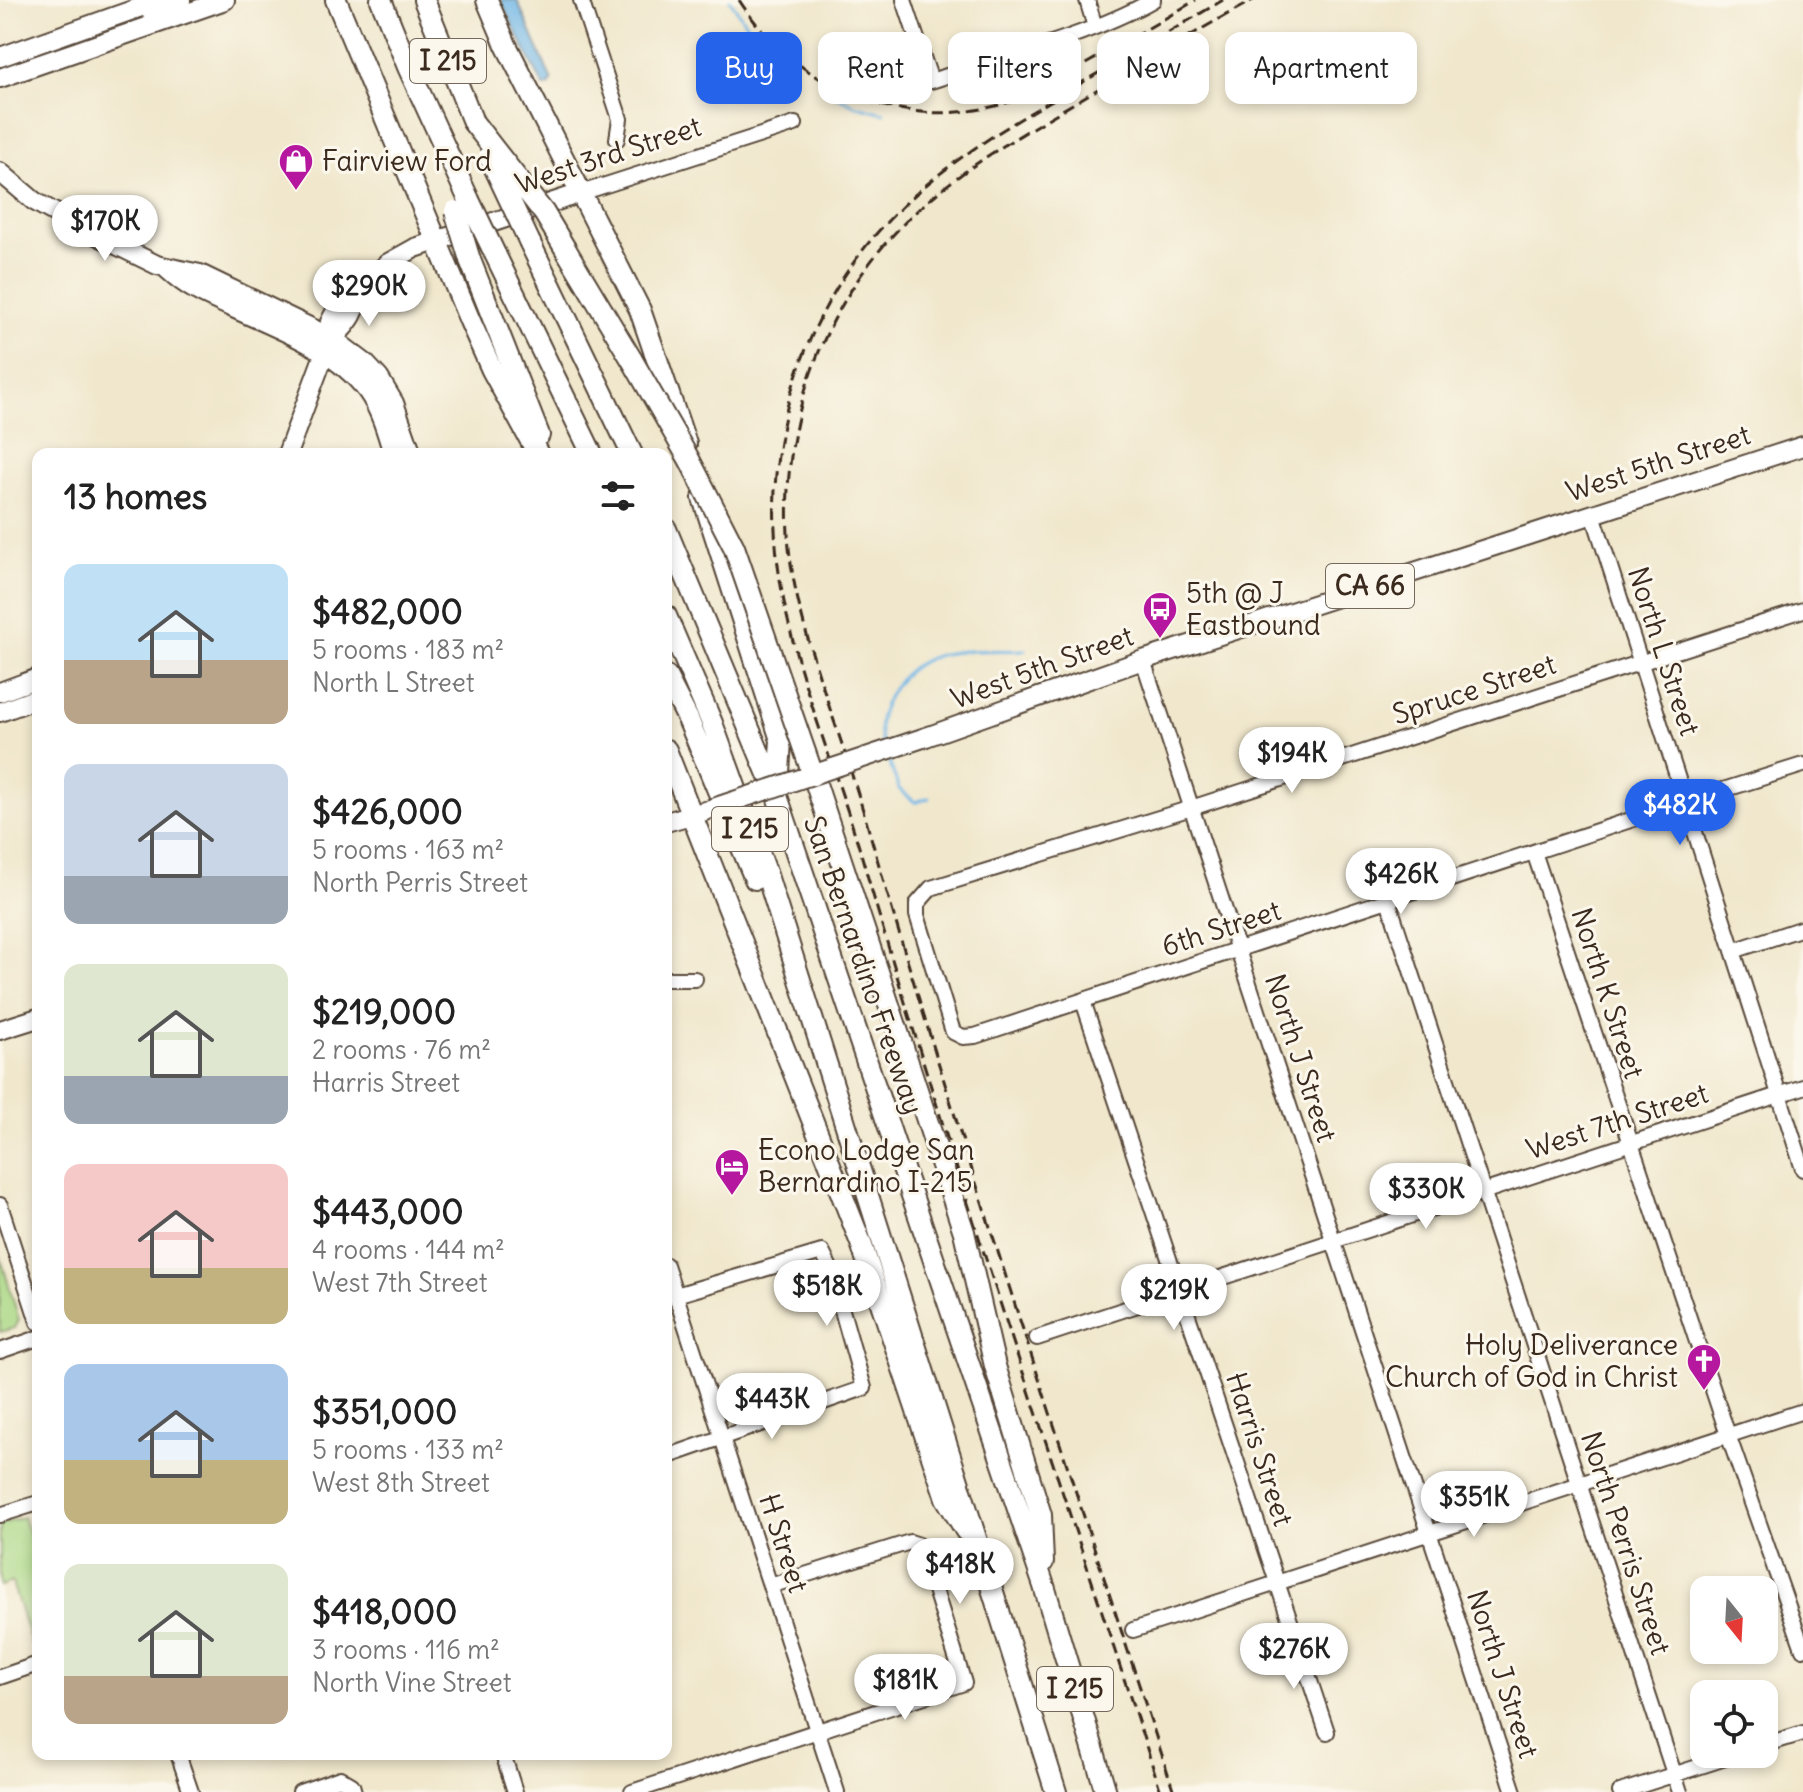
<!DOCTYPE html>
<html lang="en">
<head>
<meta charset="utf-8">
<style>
  body { margin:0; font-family:Delius,sans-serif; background:#f2f2f2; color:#222; height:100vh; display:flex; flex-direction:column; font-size:30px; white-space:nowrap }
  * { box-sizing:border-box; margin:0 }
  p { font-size:26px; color:#767676 }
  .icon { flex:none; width:44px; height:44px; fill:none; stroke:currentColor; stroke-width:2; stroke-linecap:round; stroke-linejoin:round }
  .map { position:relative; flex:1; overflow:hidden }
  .panel { position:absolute; left:32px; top:448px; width:640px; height:1312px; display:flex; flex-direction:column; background:#fff; border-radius:16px; box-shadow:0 4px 12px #0003 }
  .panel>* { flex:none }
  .hud { position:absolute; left:696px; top:32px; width:760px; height:72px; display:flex; gap:16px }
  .needle { width:52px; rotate:162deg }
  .buttons { position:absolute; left:1690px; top:1576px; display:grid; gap:16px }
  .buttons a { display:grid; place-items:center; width:88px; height:88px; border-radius:16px; background:#fff; box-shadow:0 4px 12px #0003; font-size:40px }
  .price { position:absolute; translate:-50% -68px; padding:0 18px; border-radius:28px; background:#fff; color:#222; font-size:26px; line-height:52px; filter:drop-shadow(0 2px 4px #0008) }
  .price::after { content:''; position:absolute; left:50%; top:48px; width:24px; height:18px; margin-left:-12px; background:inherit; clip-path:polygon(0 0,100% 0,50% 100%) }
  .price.on { background:#2563eb; color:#fff }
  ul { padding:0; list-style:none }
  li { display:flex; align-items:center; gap:24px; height:200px; padding:0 32px }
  li span { display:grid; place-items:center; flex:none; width:224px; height:160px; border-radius:16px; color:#555 }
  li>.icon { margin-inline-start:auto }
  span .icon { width:96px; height:96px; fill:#fffc; stroke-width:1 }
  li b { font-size:34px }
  h2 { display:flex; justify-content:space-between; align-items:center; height:96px; padding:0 32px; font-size:34px }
  .tag { padding:0 28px; border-radius:16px; background:#fff; box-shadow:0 4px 12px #0003; font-size:28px; line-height:72px }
  .tag.on { background:#2563eb; color:#fff }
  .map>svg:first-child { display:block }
  .green { fill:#aad885; stroke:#728152; stroke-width:2 }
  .water { fill:#6fb6e6; stroke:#557082; stroke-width:2 }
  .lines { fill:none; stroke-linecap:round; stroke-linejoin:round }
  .stream { stroke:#6fb6e6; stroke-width:3 }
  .minor-casing { stroke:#564638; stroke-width:18 }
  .major-casing { stroke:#564638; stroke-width:22 }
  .highway-casing { stroke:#564638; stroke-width:24 }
  .minor { stroke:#fff; stroke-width:14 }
  .major { stroke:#fff; stroke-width:18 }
  .highway { stroke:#fff; stroke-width:20 }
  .rail { stroke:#3b2a1e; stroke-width:3; stroke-dasharray:12 6; stroke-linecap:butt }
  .major-bridge-casing { stroke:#564638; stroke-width:22; stroke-linecap:butt }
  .highway-bridge-casing { stroke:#564638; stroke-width:24; stroke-linecap:butt }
  .major-bridge { stroke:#fff; stroke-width:18 }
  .highway-bridge { stroke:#fff; stroke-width:20 }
  .labels { text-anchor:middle; stroke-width:6; stroke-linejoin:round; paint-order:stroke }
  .shield { fill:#fbf7ec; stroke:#75685c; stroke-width:2 }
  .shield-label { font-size:26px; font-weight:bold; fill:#3b2a1e }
  .street-label { font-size:28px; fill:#3b2a1e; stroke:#fbf7ec }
  .poi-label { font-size:28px; fill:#3b2a1e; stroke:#fbf7ec; text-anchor:start }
</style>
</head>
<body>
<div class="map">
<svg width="1803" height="1792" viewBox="0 0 1803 1792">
  <rect width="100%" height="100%" fill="#fbf7ec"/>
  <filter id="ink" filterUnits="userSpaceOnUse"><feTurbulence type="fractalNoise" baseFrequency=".0125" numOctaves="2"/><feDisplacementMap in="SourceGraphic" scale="16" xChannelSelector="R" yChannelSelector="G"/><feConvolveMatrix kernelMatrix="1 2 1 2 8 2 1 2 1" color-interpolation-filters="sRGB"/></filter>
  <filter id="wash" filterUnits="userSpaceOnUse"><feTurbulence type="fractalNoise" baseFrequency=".006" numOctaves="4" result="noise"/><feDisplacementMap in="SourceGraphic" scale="32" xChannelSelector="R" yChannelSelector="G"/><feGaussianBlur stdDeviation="1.8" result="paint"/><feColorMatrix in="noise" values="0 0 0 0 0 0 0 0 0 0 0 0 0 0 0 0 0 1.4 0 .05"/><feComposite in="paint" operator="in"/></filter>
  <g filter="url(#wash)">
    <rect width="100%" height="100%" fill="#f0e7cc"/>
    <path class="green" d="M 0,1255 L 19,1320 L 15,1328 L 0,1332 Z
      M 23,1517 L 32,1544 L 38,1543 L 38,1645 L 32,1646 L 12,1582 L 0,1586 L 0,1525 Z"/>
    <path class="water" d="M 500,0 L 517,0 L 552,81 L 549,86 L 544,87 Z"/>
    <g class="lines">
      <path class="stream" d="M 730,0 L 746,24 L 778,59
        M 828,92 L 854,105 L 884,113
        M 883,746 C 877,728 879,715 888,698 C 917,640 971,653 1026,650
        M 887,756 L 899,789 L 915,802 L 929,798"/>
    </g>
  </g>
  <g filter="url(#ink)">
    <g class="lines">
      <g class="minor-casing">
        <path id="minor" d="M 581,0 L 620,119 L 617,139
          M 904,0 L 931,81 C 1002,58 1089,36 1153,0
          M 1087,0 L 1095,27
          M 581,193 L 795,124
          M 1593,514 L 1803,1169
          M 1803,610 L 1185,810 L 931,888 L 917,904 L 917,915 L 953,1032 L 963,1037 L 975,1036 L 1685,802 L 1803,765
          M 1143,660 L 1514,1792
          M 1534,852 L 1725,1426 L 1803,1649
          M 1388,900 L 1680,1792
          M 1733,951 L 1803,928
          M 666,979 L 695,979
          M 1083,1001 L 1327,1732
          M 0,1205 L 38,1322
          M 666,1265 L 837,1792
          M 1037,1338 L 1803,1087
          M 0,1351 L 38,1338
          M 666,1457 L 864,1388 L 830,1268 L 822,1252 L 676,1295
          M 0,1515 L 38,1503
          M 1133,1630 L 1803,1411
          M 0,1677 L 38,1664
          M 1764,1745 L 1803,1733
          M 178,1754 L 191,1792
          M 503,1754 L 515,1792
          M 300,1792 L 340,1778 L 352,1785 L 354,1792
          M 632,1792 L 964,1683 L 927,1564 L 919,1545 L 910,1542 L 770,1586
          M 1620,1792 L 1738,1754"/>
      </g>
      <g class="major-casing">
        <path id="major" d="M 152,14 L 181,0
          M 0,57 L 161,0
          M 0,78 L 225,0
          M 0,172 L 34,201 L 82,228 L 157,265 L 200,274 L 332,338 L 365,363 L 379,378 L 394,403 L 412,454
          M 167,269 C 189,289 204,295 231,307 C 277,329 335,348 367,391 C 380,409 387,433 393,454
          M 332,338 L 330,322 L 342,299 L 359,290 L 388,263 L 415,248 L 581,193
          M 287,454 L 325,352 C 339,325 355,327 359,290
          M 0,692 L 38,678
          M 0,712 L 38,698
          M 926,737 L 1143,660 L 1803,446
          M 666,822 L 705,811
          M 0,1030 L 38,1018"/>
      </g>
      <g class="highway-casing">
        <path id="highway" d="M 336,0 L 470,321 L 492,370 L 538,454
          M 381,0 L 408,67 L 469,200
          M 424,0 L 473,122
          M 487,0 L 506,45 L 640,310 L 686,444
          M 530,243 L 632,454
          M 566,250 L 632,360
          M 495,254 L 592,454
          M 470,260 L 539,435
          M 703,498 L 781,740 L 778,789
          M 666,529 L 777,796 L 1044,1586 L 1106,1792
          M 666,616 L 712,723 L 766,872 L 1056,1792
          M 666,676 L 688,719 L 755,879
          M 666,750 L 861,1243 L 946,1498 L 966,1531
          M 813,775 L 964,1232 L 995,1366 L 1041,1515 L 1043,1562"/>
      </g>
      <use href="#minor" class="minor"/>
      <use href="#major" class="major"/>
      <use href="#highway" class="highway"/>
      <path class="rail" d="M 739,0 C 798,91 910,137 1015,100 C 1042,91 1066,75 1091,61 C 1126,41 1161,21 1196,0
        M 1161,1792 C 1061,1483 954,1176 864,864 C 835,762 784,651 776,545 C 769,462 787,378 827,305 C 884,200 971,147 1071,89 C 1122,59 1173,30 1223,0
        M 1174,1792 C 1072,1478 966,1165 874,848 C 861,802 846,755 830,709 C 813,656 795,604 789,548 C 782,469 798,386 836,316 C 895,206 978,160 1081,99 C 1138,66 1195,32 1253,0"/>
      <g class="major-bridge-casing">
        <path id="major-bridge" d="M 710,809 L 926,737"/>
      </g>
      <g class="highway-bridge-casing">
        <path id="highway-bridge" d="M 473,122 L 544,213 L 566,250
          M 489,156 L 530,243
          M 469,200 L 495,254
          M 455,211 L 470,260
          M 632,360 L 689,459 L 734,547 L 813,775"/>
      </g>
      <use href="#major-bridge" class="major-bridge"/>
      <use href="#highway-bridge" class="highway-bridge"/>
    </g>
  </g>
  <defs>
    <g id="shop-pin" transform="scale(1.8)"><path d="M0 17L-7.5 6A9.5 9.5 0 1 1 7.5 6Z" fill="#b5179e" stroke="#fbf7ec"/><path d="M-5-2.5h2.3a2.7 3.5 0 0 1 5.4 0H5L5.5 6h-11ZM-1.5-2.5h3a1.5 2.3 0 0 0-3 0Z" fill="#fff"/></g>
    <g id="bus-pin" transform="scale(1.8)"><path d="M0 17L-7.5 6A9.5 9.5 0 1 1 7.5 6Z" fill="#b5179e" stroke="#fbf7ec"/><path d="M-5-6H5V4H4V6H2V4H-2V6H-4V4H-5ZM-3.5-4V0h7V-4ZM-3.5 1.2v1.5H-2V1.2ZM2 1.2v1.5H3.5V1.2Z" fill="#fff"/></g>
    <g id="hotel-pin" transform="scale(1.8)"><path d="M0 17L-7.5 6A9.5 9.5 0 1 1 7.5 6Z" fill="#b5179e" stroke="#fbf7ec"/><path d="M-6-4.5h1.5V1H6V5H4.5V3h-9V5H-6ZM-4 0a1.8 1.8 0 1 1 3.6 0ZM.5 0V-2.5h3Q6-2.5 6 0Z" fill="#fff"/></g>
    <g id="church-pin" transform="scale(1.8)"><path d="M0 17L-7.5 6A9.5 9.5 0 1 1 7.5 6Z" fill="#b5179e" stroke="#fbf7ec"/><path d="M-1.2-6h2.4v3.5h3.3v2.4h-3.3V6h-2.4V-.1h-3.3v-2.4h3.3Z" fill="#fff"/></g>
  </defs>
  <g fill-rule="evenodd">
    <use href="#shop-pin" x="296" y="161"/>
    <use href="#bus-pin" x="1160" y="609"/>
    <use href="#hotel-pin" x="732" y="1166"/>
    <use href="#church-pin" x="1704" y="1361"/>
  </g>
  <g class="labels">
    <g class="shield">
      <rect x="410" y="39" width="76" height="44" rx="6"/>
      <rect x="1326" y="564" width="88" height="44" rx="6"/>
      <rect x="712" y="807" width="76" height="44" rx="6"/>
      <rect x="1037" y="1667" width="76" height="44" rx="6"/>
    </g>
    <g class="shield-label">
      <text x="448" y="70">I 215</text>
      <text x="1370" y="595">CA 66</text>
      <text x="750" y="838">I 215</text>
      <text x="1075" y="1698">I 215</text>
    </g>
    <g class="street-label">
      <text transform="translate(608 155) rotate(-18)" y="10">West 3rd Street</text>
      <text transform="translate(1658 463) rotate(-18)" y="10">West 5th Street</text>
      <text transform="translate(1664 651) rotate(72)" y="10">North L Street</text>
      <text transform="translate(1042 667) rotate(-20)" y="10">West 5th Street</text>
      <text transform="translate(1474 689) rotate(-18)" y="10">Spruce Street</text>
      <text transform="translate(1221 928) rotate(-18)" y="10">6th Street</text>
      <text transform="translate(864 965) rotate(71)" y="10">San Bernardino Freeway</text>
      <text transform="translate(1608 993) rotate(72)" y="10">North K Street</text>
      <text transform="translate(1301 1058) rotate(72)" y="10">North J Street</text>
      <text transform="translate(1617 1121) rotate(-18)" y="10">West 7th Street</text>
      <text transform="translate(1260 1449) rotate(72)" y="10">Harris Street</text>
      <text transform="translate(784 1543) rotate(72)" y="10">H Street</text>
      <text transform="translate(1626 1543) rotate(72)" y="10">North Perris Street</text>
      <text transform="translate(1503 1674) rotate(72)" y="10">North J Street</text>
    </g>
    <g class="poi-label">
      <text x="322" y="171">Fairview Ford</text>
      <text x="1186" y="603">5th @ J<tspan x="1186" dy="32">Eastbound</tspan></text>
      <text x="758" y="1160">Econo Lodge San<tspan x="758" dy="32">Bernardino I-215</tspan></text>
      <text x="1678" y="1355" text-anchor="end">Holy Deliverance<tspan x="1678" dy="32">Church of God in Christ</tspan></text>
    </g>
  </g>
</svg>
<div class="buttons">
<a><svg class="needle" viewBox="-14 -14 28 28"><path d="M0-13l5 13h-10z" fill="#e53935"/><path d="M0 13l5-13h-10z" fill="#767676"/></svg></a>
<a><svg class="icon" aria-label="locate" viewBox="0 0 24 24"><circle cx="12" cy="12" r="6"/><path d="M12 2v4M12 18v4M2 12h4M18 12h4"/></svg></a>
</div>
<b class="price" style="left:105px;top:263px">$170K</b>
<b class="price" style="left:369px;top:328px">$290K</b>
<b class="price" style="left:1292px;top:795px">$194K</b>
<b class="price on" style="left:1680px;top:847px">$482K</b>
<b class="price" style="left:1401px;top:916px">$426K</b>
<b class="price" style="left:1426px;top:1231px">$330K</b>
<b class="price" style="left:827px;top:1328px">$518K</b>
<b class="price" style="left:1174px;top:1332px">$219K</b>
<b class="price" style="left:772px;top:1441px">$443K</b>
<b class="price" style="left:1474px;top:1539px">$351K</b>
<b class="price" style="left:960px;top:1606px">$418K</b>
<b class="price" style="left:1294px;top:1691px">$276K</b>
<b class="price" style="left:905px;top:1722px">$181K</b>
<div class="hud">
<a class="tag on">Buy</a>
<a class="tag">Rent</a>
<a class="tag">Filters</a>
<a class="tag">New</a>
<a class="tag">Apartment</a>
</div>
<section class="panel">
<h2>13 homes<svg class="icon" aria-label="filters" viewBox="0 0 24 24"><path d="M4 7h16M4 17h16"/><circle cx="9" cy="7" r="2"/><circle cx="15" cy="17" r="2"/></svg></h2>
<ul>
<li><span style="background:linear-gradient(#bfe0f5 60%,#b9a48a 0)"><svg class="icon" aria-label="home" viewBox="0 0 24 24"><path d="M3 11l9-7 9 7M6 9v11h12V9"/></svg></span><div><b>$482,000</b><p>5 rooms · 183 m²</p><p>North L Street</p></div></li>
<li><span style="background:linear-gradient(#c9d6e8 70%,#9aa5b1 0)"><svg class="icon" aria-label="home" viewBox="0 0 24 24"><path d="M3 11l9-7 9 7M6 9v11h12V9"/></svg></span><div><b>$426,000</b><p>5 rooms · 163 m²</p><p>North Perris Street</p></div></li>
<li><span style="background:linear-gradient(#dfe7d0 70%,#9aa5b1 0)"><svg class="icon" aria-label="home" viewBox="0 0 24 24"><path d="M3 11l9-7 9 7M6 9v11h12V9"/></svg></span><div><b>$219,000</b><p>2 rooms · 76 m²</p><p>Harris Street</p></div></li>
<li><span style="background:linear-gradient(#f6c9c9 65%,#c2b280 0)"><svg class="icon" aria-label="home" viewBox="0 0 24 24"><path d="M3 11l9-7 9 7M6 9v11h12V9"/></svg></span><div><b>$443,000</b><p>4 rooms · 144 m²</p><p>West 7th Street</p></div></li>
<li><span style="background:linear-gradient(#a9c7e8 60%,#c2b280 0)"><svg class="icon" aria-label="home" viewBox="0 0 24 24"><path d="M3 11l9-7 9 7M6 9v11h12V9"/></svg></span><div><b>$351,000</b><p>5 rooms · 133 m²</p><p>West 8th Street</p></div></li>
<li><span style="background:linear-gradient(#dfe7d0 70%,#b9a48a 0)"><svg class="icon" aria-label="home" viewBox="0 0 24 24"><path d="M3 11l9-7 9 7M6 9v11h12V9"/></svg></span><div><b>$418,000</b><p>3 rooms · 116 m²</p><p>North Vine Street</p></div></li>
</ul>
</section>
</div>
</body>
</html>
